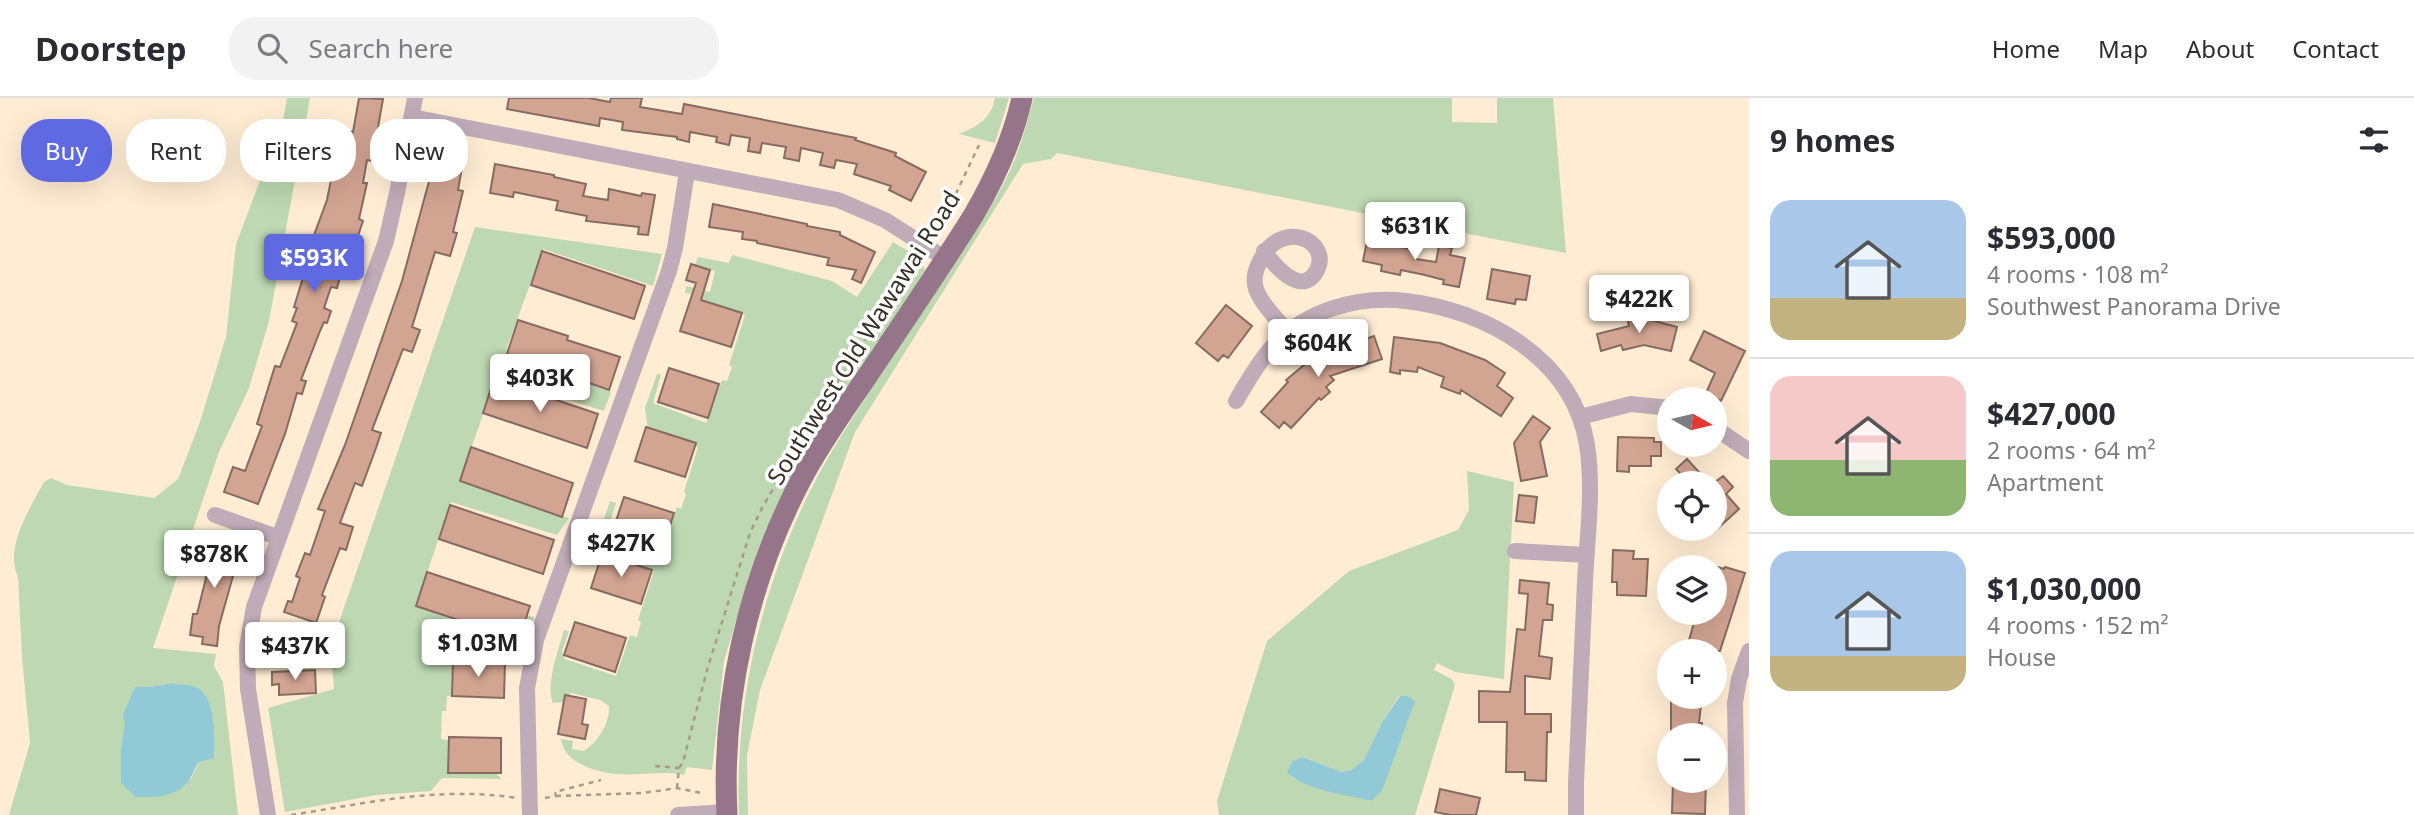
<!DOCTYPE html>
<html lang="en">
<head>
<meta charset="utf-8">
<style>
  body { margin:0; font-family:"Noto Sans",sans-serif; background:#f2f2f3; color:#2b2b33; height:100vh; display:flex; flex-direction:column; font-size:26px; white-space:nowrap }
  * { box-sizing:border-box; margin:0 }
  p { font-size:23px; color:#7c7c81 }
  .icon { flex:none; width:38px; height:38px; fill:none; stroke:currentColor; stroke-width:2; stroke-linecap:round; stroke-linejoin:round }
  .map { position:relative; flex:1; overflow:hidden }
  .panel { display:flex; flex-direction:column; background:#fff; width:665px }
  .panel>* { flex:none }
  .banner { position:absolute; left:21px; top:21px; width:665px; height:63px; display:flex; gap:14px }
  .needle { width:46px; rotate:98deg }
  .buttons { position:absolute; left:1657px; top:289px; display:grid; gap:14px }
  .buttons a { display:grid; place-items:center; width:70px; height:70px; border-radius:50%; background:#fff; box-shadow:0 7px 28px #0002; font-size:35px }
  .price { position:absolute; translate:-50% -60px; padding:0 16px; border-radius:7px; background:#fff; color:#222; font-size:23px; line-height:46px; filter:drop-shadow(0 2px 4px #0008) }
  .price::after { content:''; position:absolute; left:50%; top:42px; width:21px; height:16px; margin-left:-10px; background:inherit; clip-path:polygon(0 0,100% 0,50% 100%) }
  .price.selected { background:#5f6ae2; color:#fff }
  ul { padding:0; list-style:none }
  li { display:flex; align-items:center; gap:21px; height:175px; padding:0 21px }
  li+li { border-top:2px solid #e1e1e2 }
  li span { display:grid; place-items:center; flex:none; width:196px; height:140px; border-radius:21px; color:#555 }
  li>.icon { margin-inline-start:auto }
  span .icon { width:84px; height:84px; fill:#fffc; stroke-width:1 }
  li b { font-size:30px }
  h2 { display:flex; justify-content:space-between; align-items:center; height:84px; padding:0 21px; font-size:30px }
  .chip { padding:0 24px; border-radius:28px; background:#fff; box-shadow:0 7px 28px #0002; font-size:24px; line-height:63px }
  .chip.selected { background:#5f6ae2; color:#fff }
  header { display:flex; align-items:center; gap:42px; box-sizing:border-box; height:98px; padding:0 35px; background:#fff; border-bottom:2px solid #e1e1e2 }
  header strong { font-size:33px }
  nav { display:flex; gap:38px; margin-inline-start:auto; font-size:24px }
  .search { width:490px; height:63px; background:#f2f2f3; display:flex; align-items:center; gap:18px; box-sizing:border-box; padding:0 24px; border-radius:28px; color:#7c7c81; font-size:26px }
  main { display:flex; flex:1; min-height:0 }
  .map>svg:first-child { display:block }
  .green { fill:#bdd8b2; fill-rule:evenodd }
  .water { fill:#92c9d7 }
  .building { fill:#d2a492; stroke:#876b60; stroke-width:2 }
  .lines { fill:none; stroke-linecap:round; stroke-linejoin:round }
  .path { stroke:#a89b88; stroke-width:2.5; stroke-dasharray:5 5; stroke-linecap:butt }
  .minor { stroke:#bfacb8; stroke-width:16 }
  .major { stroke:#967489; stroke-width:21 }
  .labels { text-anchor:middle; stroke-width:7; stroke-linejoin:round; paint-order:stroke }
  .street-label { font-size:24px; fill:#362f25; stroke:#fff }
</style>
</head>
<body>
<header>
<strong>Doorstep</strong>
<div class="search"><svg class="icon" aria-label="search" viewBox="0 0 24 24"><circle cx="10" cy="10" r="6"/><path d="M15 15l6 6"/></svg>Search here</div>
<nav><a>Home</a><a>Map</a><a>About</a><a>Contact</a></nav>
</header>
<main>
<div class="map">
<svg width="1749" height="717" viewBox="0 0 1749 717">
  <rect width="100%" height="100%" fill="#ffecd3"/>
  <path class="green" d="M 287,0 L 310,0 L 269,223 L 249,290 L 219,354 L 153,550 L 216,556 L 214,568 L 223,584 L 238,717 L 9,717 L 30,645 L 22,559 L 18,479 C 4,450 30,410 44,384 L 51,380 L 67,387 L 154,400 L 178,381 L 200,324 L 226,239 L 236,146 L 283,22 ZM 173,585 L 182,588 L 193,588 L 199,664 L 191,681 L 122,664 L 121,650 L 135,589 L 150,589 Z
    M 995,0 L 1009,0 L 995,45 L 959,36 C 978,28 991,21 995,0 Z
    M 1034,0 L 1452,0 L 1452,24 L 1497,25 L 1497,0 L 1553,0 L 1566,155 L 1057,55 L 1051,61 L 1023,66 L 855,334 L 760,592 L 747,657 L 748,717 L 739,717 C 734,588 770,453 838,343 C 876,282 918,222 957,162 C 977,130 1001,96 1015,61 C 1023,41 1028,20 1034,0 Z
    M 475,129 L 662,156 L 653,188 L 543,151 L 506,252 L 611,294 L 604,313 L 496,279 L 461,380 L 569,420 L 557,437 L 451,404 L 416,508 L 517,546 L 527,518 L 534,519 L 526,549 L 521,551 L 520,560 L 516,566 L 453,563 L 452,598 L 447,598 L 446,613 L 442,613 L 441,641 L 448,642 L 448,670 L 452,675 L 495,675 L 502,681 L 442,680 L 431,693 L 376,697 L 285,714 L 268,610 L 334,591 L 332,565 L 336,533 Z
    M 893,144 L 920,160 L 925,172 L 897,218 L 749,481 L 724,563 L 712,672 L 687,669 L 684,677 C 661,672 640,678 617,676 C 595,674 564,665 561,641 L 573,643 L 572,651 L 584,653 C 598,644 610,625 609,608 L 600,602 L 571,595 L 569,598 L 565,597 L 563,604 L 553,605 C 545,588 559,550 564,532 L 569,533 L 562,554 L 565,561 L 616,578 L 630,537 L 637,539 L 641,524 L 638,522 L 654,473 L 606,459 L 602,442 L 598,439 L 610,403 L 616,405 L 608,430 L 612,435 L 661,451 L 677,409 L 681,411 L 686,396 L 684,394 L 698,349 L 648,333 L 645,310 L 657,276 L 661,277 L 653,305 L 706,325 L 722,282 L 727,283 L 732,269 L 729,267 L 745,217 L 697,202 L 695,196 L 685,195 L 686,188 L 710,194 L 715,173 L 695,167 L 698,159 L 729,165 L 732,157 L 832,183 L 857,199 Z
    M 1467,373 L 1514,384 L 1504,581 L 1455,574 L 1437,565 L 1434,572 L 1452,581 L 1455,587 L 1415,717 L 1219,717 L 1217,703 L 1267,543 L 1349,473 L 1458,432 L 1469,412 ZM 1399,598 L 1414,603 L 1382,693 L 1372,703 L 1314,689 L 1292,680 L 1303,659 L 1341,674 L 1351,672 L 1364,662 L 1382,624 Z"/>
  <path class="water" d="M 173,585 C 181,588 188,586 195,589 C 217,597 214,641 214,660 L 199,664 C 195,669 194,674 191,679 C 180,699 155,700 136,699 L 121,685 L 121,650 L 125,627 L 123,617 L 135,589 L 150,589 Z
    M 1400,598 L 1407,598 L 1415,603 L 1382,693 L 1372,703 C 1349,697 1302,692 1287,674 L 1292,664 L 1303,659 L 1341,674 L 1351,672 L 1364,662 L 1382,624 Z"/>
  <path class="building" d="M 359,0 L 383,1 L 372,63 L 367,62 L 363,85 L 367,85 L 359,121 L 363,123 L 351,158 L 348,157 L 343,168 L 337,190 L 331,189 L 324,210 L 331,213 L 327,225 L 324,224 L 320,233 L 301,282 L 306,283 L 302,296 L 297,295 L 285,336 L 258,406 L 224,394 L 233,369 L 245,373 L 262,328 L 257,326 L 275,268 L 280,269 L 297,225 L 292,223 L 297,210 L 294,209 L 310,157 L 307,156 L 327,102 L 336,57 L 331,56 L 335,31 L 353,34 Z
    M 509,0 L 589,0 L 610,4 L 611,0 L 642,0 L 640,9 L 682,16 L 684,6 L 856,40 L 855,42 L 896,55 L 895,58 L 926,74 L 911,103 L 889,92 L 891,88 L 854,76 L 857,66 L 836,62 L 834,70 L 820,67 L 823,55 L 801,50 L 799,63 L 784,60 L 786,49 L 762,45 L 760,55 L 748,53 L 750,40 L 731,37 L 729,47 L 716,44 L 717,39 L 690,34 L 689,44 L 677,41 L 677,39 L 622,32 L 623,24 L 600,20 L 599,28 L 507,11 Z
    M 433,52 L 464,58 L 458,92 L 463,93 L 453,134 L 457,135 L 450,158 L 435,154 L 412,229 L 420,232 L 412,254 L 403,251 L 372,332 L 381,335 L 376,350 L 362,388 L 355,385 L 340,425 L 353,429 L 346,452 L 340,450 L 322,497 L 325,499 L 316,525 L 284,514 L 288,503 L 292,504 L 300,480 L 296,478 L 305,455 L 310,457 L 325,413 L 318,411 L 345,347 L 402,183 L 431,76 L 428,75 Z
    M 495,66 L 554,77 L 554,79 L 586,86 L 583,98 L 608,102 L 609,91 L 641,98 L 642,95 L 655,97 L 648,137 L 638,136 L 639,129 L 586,123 L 587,118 L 556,112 L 558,103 L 514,94 L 513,99 L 490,95 Z
    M 713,106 L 807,126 L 807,128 L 840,134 L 840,137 L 875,154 L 861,185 L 852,181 L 856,172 L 827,167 L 829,160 L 757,145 L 757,143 L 742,141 L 743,134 L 709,129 Z
    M 1390,140 L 1401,142 L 1400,149 L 1417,152 L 1416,161 L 1436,164 L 1439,148 L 1452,150 L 1450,157 L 1465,160 L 1459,189 L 1443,186 L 1444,182 L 1425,177 L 1401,172 L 1400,177 L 1381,173 L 1382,167 L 1363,163 L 1367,143 L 1388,147 Z
    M 542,153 L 645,188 L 634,221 L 531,187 Z
    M 691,166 L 710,172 L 701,202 L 742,215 L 731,249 L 680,233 L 696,185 L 686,182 Z
    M 1492,171 L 1530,178 L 1526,202 L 1516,201 L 1515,206 L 1487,201 Z
    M 1226,207 L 1252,228 L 1228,260 L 1223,257 L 1218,263 L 1196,245 Z
    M 1645,215 L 1647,221 L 1677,229 L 1671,253 L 1644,247 L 1623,252 L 1621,247 L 1601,253 L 1597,236 L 1629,228 L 1627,220 Z
    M 518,222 L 568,238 L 567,242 L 620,259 L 609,292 L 507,256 Z
    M 1704,233 L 1745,253 L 1721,303 L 1706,295 L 1715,275 L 1690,262 Z
    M 1374,238 L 1382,261 L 1330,278 L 1334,282 L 1326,289 L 1330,294 L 1321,302 L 1319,300 L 1291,330 L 1284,324 L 1279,330 L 1261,314 L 1288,284 L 1286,282 L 1329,246 L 1346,240 L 1348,247 Z
    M 1394,239 L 1440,245 L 1485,262 L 1505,275 L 1497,288 L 1513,300 L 1501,318 L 1461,292 L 1460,296 L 1441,289 L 1444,279 L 1418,269 L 1417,274 L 1400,272 L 1400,276 L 1390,274 Z
    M 669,270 L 719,286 L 708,320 L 658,304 Z
    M 494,281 L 598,316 L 587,350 L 483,315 Z
    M 1533,318 L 1550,330 L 1540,344 L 1547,378 L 1521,383 L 1514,345 Z
    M 646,329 L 696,345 L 685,379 L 635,363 Z
    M 1618,339 L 1654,340 L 1654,344 L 1661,344 L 1661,358 L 1651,358 L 1651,368 L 1629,368 L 1629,374 L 1617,373 Z
    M 471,349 L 573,385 L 562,419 L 460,383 Z
    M 1687,361 L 1709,385 L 1689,385 L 1676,371 Z
    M 1723,378 L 1733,389 L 1726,396 L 1739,411 L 1715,433 L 1715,384 Z
    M 1519,397 L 1537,399 L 1534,425 L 1516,423 Z
    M 624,399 L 674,415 L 663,449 L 613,432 Z
    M 450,407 L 554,442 L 543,476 L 439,441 Z
    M 203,442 L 240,453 L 219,528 L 217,548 L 202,546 L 203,539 L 190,537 L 193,516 L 197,516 L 208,472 L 196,469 Z
    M 1613,452 L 1634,453 L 1633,461 L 1648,461 L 1646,498 L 1617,497 L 1617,484 L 1612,484 Z
    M 602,456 L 652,472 L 641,506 L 591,490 Z
    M 1715,468 L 1724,471 L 1725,469 L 1745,475 L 1720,553 L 1686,553 L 1697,514 L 1715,514 Z
    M 427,474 L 530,508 L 519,542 L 416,508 Z
    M 1520,482 L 1549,485 L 1547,506 L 1553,507 L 1552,522 L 1543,522 L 1539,558 L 1552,560 L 1550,581 L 1525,578 L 1525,616 L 1551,616 L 1551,634 L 1547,634 L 1546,683 L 1525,682 L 1525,674 L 1506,674 L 1507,624 L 1479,624 L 1479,593 L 1510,594 L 1517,531 L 1525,532 L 1528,496 L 1519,495 Z
    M 575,524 L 626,540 L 615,574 L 564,557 Z
    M 283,534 L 318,538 L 315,560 L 272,555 L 274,543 L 282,544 Z
    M 453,562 L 505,564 L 504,600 L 452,598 Z
    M 315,572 L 316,595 L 279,597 L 279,586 L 272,587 L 272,574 Z
    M 565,597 L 586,601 L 582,626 L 588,627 L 585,641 L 558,636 Z
    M 1671,598 L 1702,598 L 1699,625 L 1702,625 L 1702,637 L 1671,637 Z
    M 449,639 L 501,640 L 501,675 L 448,675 Z
    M 1673,682 L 1706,682 L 1705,716 L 1672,715 Z
    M 1440,691 L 1480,700 L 1476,717 L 1450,717 L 1435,714 Z"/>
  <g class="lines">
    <path class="path" d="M 942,133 L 942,125 L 979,47
      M 655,668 L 679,670
      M 677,690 L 679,670 L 683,664 L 707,572 L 750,435 L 762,410 L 814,319 L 908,176 L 918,170
      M 556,698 L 643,695 L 677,690 L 701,695
      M 545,700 L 556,698 L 555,694 L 601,682
      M 291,717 C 368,705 439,688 517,700"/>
    <path class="minor" d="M 412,19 L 838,102 L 885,122 L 946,161
      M 1264,153 C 1274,167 1302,201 1317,172 C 1332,143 1280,118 1259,165 C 1255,174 1253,181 1256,191 C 1262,207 1277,221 1288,234
      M 1236,303 C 1247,284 1257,266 1271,250 C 1304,213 1357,197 1406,203 C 1485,212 1573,260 1587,347 C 1594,391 1587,439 1585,484 C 1582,551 1579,618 1576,685 L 1576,717
      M 1580,319 L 1631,306 L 1670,310
      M 1715,330 L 1749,353
      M 215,417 L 277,439
      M 1515,453 L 1586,457
      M 268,717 L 248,591 L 247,549 L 254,509 L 386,143 L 397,95 L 415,0
      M 530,717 L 527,590 L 536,542 L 669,173 L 675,150 L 687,74
      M 678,717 L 727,714
      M 1737,717 L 1735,605 L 1739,581 L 1749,553"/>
    <path class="major" d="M 727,717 C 721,601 748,482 802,380 C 821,344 845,311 868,277 C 903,225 939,172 973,118 C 994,82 1013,41 1022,0"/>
  </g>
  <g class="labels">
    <g class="street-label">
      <text transform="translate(864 240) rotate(-58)" y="8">Southwest Old Wawawai Road</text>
    </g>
  </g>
</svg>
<div class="buttons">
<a><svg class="needle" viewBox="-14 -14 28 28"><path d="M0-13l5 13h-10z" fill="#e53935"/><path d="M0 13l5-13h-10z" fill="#7c7c81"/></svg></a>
<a><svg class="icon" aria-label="locate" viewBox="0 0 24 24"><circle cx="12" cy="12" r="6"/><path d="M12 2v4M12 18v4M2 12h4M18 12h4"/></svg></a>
<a><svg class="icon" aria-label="layers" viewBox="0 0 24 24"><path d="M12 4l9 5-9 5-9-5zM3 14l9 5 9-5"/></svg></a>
<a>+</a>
<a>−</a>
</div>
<b class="price" style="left:1415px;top:164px">$631K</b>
<b class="price selected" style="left:314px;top:196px">$593K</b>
<b class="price" style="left:1639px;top:237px">$422K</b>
<b class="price" style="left:1318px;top:281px">$604K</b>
<b class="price" style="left:540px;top:316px">$403K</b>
<b class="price" style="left:621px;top:481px">$427K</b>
<b class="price" style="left:214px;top:492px">$878K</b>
<b class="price" style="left:478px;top:581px">$1.03M</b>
<b class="price" style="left:295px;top:584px">$437K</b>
<div class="banner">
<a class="chip selected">Buy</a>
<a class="chip">Rent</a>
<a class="chip">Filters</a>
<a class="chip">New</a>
</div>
</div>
<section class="panel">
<h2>9 homes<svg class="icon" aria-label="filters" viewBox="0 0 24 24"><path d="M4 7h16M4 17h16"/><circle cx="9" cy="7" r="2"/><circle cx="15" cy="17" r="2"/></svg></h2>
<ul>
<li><span style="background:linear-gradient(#a9c7e8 70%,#c2b280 0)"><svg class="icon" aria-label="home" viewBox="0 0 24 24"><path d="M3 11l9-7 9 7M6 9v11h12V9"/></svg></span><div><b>$593,000</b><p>4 rooms · 108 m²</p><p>Southwest Panorama Drive</p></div></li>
<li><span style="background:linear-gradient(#f6c9c9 60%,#8fb573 0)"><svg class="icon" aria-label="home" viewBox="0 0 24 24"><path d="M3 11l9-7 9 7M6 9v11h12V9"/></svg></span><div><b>$427,000</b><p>2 rooms · 64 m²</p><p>Apartment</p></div></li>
<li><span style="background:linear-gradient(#a9c7e8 75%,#c2b280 0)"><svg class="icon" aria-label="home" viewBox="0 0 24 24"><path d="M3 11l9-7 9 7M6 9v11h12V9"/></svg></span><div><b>$1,030,000</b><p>4 rooms · 152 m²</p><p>House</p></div></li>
</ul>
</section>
</main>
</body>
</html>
